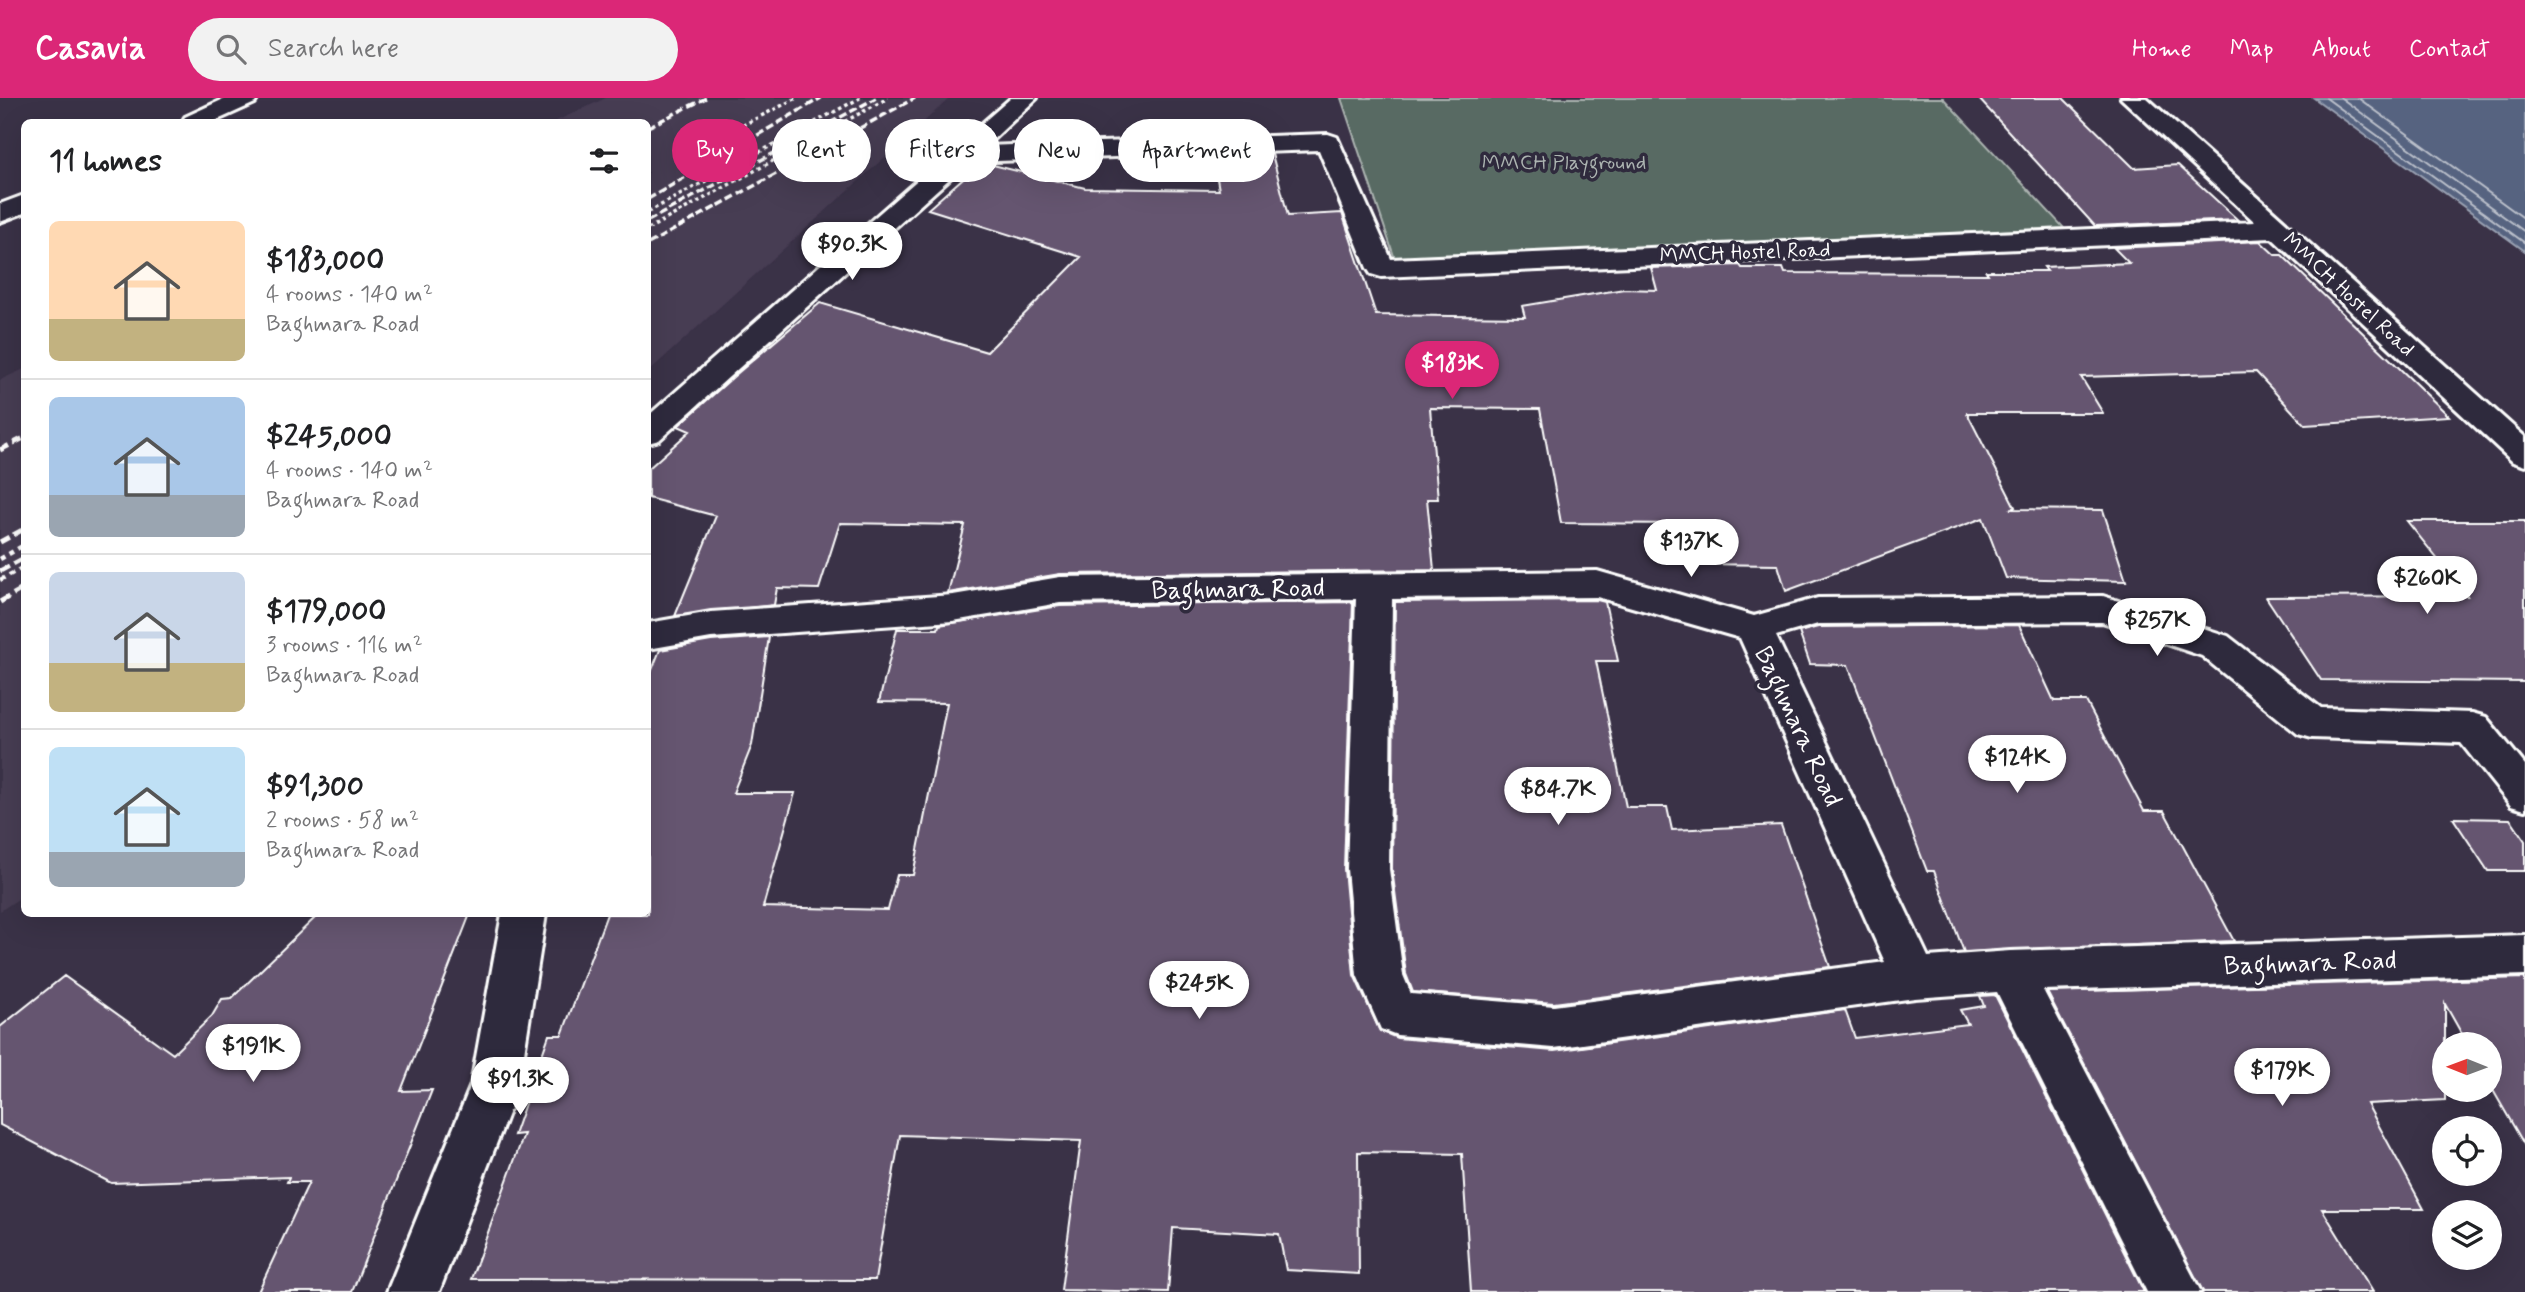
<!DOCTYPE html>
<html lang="en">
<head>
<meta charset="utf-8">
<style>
  body { margin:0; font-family:Mynerve,sans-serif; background:#f2f2f2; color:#202124; height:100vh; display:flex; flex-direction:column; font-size:26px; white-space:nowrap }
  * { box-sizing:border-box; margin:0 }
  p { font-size:23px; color:#757577 }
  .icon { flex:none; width:38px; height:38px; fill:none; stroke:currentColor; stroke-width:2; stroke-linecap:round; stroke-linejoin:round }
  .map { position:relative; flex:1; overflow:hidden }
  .sheet { position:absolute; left:21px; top:21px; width:630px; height:798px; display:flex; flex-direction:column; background:#fff; border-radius:10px; box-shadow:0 7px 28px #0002 }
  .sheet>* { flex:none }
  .top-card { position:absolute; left:672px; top:21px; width:665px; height:63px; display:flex; gap:14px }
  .needle { width:46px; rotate:271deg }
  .buttons { position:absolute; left:2432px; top:934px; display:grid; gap:14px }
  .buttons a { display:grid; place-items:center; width:70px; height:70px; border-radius:50%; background:#fff; box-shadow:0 7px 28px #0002; font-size:35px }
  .price { position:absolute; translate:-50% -60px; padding:0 16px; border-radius:24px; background:#fff; color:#222; font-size:23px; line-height:46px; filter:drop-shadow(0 2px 4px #0008) }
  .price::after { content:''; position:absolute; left:50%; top:42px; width:21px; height:16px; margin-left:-10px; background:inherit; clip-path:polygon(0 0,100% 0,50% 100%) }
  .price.active { background:#db2777; color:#fff }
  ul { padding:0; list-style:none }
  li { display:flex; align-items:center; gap:21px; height:175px; padding:0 28px }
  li+li { border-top:2px solid #e0e0e0 }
  li span { display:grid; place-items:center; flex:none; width:196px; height:140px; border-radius:10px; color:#555 }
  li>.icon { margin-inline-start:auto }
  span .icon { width:84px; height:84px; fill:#fffc; stroke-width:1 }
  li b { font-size:30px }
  h2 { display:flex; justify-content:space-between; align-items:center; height:84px; padding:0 28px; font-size:30px }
  .pill { padding:0 24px; border-radius:32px; background:#fff; box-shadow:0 7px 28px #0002; font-size:24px; line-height:63px }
  .pill.active { background:#db2777; color:#fff }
  header { display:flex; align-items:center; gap:42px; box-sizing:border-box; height:98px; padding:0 35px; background:#db2777; color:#fff }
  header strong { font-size:33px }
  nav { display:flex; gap:38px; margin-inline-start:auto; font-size:24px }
  .search { width:490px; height:63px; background:#f2f2f2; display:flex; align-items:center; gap:18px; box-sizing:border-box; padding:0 24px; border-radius:38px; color:#757577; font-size:26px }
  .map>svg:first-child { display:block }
  .built { fill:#473c53 }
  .green { fill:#586a63; stroke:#acb4b1; stroke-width:2 }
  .water { fill:#576480; stroke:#9aa2b3; stroke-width:2 }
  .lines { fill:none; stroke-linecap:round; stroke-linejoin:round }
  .shore { stroke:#bcc1cc; stroke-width:2 }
  .building { fill:#65546f; stroke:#fff; stroke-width:2 }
  .minor-casing { stroke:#fff; stroke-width:6 }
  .path-far1 { stroke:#fff; stroke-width:3.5; stroke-dasharray:3.5 3.5; stroke-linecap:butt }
  .path { stroke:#fff; stroke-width:4.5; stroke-dasharray:5 5; stroke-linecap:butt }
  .minor { fill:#2f2a3d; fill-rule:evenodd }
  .rail-far1 { stroke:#fff; stroke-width:3.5; stroke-dasharray:8 3.5; stroke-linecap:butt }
  .rail { stroke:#fff; stroke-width:5; stroke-dasharray:10 5; stroke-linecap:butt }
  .labels { text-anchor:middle; stroke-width:7; stroke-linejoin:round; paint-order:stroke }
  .far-park-label { font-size:21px; fill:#acb4b1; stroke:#2f2a3d }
  .far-street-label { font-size:21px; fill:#fff; stroke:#2f2a3d }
  .street-label { font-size:26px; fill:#fff; stroke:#2f2a3d }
</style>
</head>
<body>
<header>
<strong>Casavia</strong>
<div class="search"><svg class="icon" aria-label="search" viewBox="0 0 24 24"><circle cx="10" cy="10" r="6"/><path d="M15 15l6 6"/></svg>Search here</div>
<nav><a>Home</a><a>Map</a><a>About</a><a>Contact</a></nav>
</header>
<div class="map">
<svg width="2525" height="1194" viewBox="0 0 2525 1194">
  <rect width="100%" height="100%" fill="#3a3247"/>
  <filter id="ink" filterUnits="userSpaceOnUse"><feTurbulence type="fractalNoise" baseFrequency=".0143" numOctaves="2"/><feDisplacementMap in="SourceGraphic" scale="14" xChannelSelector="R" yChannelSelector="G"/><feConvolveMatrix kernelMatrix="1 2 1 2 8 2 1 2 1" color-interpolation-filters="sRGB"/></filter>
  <g filter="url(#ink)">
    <path class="built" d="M 606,0 L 950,0 L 648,274 L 648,24 L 554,24 Z
      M 24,271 L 24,797 L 0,813 L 0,282 Z"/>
    <path class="green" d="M 1341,0 L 1943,0 L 2064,130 L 1395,161 Z"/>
    <path class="water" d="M 2314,0 L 2525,0 L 2525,153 Z"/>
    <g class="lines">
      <path class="shore" d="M 2326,0 L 2525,145
        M 2341,0 L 2525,134
        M 2358,0 L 2525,121"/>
    </g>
    <path class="building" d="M 1978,0 L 2063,0 L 2134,70 L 2178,67 L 2238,122 L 2095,128 Z
      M 1272,56 L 1288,118 L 1342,115 L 1376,217 L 1525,219 L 1522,208 L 1624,191 L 1657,192 L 1651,170 L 1740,167 L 1742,170 L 1783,170 L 1785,175 L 1988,176 L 1986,173 L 2047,173 L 2044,169 L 2129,165 L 2114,150 L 2260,143 L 2275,157 L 2282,157 L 2449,318 L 2305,327 L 2256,274 L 2081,279 L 2103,315 L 1967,315 L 2015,409 L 2010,411 L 2103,412 L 2126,483 L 2006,480 L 1983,420 L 1786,493 L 1778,467 L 1698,466 L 1687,426 L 1561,425 L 1540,311 L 1430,310 L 1438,401 L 1427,401 L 1434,472 L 1060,476 L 948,495 L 965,427 L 840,425 L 819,491 L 777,490 L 774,507 L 675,518 L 716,418 L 648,400 L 648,371 L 690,333 L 678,328 L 733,279 L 820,205 L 987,254 L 1081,159 L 928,111 L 979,66 L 989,66 L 1085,90 L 1219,92 L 1213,58 Z
      M 2407,423 L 2525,423 L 2525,584 L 2321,582 L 2266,499 L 2467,498 Z
      M 1597,502 L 1605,504 L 1618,563 L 1596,563 L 1626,709 L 1667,709 L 1672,732 L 1781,727 L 1830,869 L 1554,905 L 1413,894 L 1406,876 L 1392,771 L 1395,504 Z
      M 1353,504 L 1344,771 L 1354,877 L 1380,933 L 1397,940 L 1554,953 L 1845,912 L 1855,940 L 1968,926 L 1960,912 L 1984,908 L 1980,898 L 1995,897 L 2144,1194 L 1471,1194 L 1462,1056 L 1358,1054 L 1359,1176 L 1286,1172 L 1279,1136 L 1173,1130 L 1168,1194 L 1061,1192 L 1081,1043 L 900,1037 L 875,1182 L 471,1181 L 524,1036 L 514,1037 L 549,937 L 562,937 L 607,816 L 648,816 L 648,582 L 660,552 L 711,543 L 769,539 L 752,647 L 733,695 L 795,695 L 763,809 L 888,812 L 897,777 L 913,777 L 947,605 L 879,604 L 897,531 L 938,531 L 939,527 L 1060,508 Z
      M 2019,527 L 2054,603 L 2086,603 L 2144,713 L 2164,713 L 2234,843 L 1964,854 L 1934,773 L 1927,773 L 1848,567 L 1810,566 L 1799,534 L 1818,529 Z
      M 2453,720 L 2510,721 L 2525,743 L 2525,773 L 2488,773 Z
      M 319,816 L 470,816 L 401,993 L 432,992 L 352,1194 L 258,1194 L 309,1084 L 287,1084 L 289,1079 L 111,1085 L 0,1027 L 0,929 L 64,878 L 173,956 L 212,918 L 222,901 L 232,900 Z
      M 2525,880 L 2525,1048 L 2490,987 L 2490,947 L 2468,947 L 2445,906 L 2445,1002 L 2367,1006 L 2424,1111 L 2322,1111 L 2373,1194 L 2203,1194 L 2047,894 Z"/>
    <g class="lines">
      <g class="minor-casing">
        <path id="minor" d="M 226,0 L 258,0 L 255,5 L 213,24 L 182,24 L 185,19 Z
          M 1011,0 L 1037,0 L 986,48 L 1328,36 L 1337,39 L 1391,161 L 2255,124 L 2121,0 L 2147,0 L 2525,339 L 2525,368 L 2513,364 L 2272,140 L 1381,179 L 1371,176 L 1367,170 L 1319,52 L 968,64 L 659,342 L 648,345 L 648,318 Z
          M 24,97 L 24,115 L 0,124 L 0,106 Z
          M 1597,473 L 1754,518 L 1818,500 L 2103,498 L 2228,538 L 2321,610 L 2472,615 L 2486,619 L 2525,667 L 2525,712 L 2511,708 L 2461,645 L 2312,640 L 2298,636 L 2202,558 L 2102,524 L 1818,526 L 1776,538 L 1928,859 L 2010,853 L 2525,837 L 2525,877 L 2043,892 L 2201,1194 L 2147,1194 L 1997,894 L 1915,900 L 1554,950 L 1397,937 L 1381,931 L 1357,877 L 1347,771 L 1356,501 L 1060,505 L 953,523 L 711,540 L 648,551 L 648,525 L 711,514 L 953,497 L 1060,479 ZM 1597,499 L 1740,540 L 1885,864 L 1554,908 L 1411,896 L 1403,877 L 1389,771 L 1392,501 Z
          M 502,816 L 546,816 L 519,987 L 439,1194 L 387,1194 L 471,987 Z"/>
      </g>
      <path class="path-far1" d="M 711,43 L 797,0
        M 648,114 L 860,0
        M 648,131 L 888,0"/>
      <path class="path" d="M 0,461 L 24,447
        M 0,482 L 24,469"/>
      <use href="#minor" class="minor"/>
      <path class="rail-far1" d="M 648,29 L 706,0
        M 648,101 L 821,0
        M 648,123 L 876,0
        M 648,146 L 915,0"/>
      <path class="rail" d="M 0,352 L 24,340
        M 0,444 L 24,431
        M 0,473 L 24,460
        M 0,504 L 24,490"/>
    </g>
  </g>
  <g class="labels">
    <g class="far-park-label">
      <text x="1564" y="71">MMCH Playground</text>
    </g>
    <g class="far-street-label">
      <text transform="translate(1745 154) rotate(-2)" y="7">MMCH Hostel Road</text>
      <text transform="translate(2349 196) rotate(43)" y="7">MMCH Hostel Road</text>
    </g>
    <g class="street-label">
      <text transform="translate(1238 490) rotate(-1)" y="9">Baghmara Road</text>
      <text transform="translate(1799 628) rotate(65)" y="9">Baghmara Road</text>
      <text transform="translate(2310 864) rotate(-2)" y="9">Baghmara Road</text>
    </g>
  </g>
</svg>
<div class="buttons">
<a><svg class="needle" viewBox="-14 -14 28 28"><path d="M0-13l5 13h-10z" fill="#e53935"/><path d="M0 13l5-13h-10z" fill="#757577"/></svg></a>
<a><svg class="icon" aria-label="locate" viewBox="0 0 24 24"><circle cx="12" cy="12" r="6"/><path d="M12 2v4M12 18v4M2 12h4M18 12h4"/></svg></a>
<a><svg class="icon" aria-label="layers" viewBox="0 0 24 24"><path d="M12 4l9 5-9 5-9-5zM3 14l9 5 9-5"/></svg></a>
</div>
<b class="price" style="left:852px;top:184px">$90.3K</b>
<b class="price active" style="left:1452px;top:303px">$183K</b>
<b class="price" style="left:1691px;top:481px">$137K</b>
<b class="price" style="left:2427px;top:518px">$260K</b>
<b class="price" style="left:2157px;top:560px">$257K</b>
<b class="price" style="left:2017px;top:697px">$124K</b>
<b class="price" style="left:1558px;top:729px">$84.7K</b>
<b class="price" style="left:1199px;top:923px">$245K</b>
<b class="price" style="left:253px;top:986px">$191K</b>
<b class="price" style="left:2282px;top:1010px">$179K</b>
<b class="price" style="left:520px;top:1019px">$91.3K</b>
<div class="top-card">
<a class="pill active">Buy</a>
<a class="pill">Rent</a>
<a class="pill">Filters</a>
<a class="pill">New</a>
<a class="pill">Apartment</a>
</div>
<section class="sheet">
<h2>11 homes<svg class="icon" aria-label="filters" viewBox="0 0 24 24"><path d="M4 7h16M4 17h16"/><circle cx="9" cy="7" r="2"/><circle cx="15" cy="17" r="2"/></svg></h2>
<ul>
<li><span style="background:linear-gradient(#ffd9b3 70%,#c2b280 0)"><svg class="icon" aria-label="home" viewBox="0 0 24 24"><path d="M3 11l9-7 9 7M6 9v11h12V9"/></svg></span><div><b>$183,000</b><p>4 rooms · 140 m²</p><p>Baghmara Road</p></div></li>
<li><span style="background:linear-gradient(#a9c7e8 70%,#9aa5b1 0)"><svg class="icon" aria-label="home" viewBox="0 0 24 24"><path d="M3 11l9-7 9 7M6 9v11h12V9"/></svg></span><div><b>$245,000</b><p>4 rooms · 140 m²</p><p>Baghmara Road</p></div></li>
<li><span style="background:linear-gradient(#c9d6e8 65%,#c2b280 0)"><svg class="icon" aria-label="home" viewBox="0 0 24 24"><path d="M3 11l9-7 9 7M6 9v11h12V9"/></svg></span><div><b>$179,000</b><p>3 rooms · 116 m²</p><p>Baghmara Road</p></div></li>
<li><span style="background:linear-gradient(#bfe0f5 75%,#9aa5b1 0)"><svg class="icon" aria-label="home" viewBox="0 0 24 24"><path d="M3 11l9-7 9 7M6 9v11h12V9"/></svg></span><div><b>$91,300</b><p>2 rooms · 58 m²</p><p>Baghmara Road</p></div></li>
</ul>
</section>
</div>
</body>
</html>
